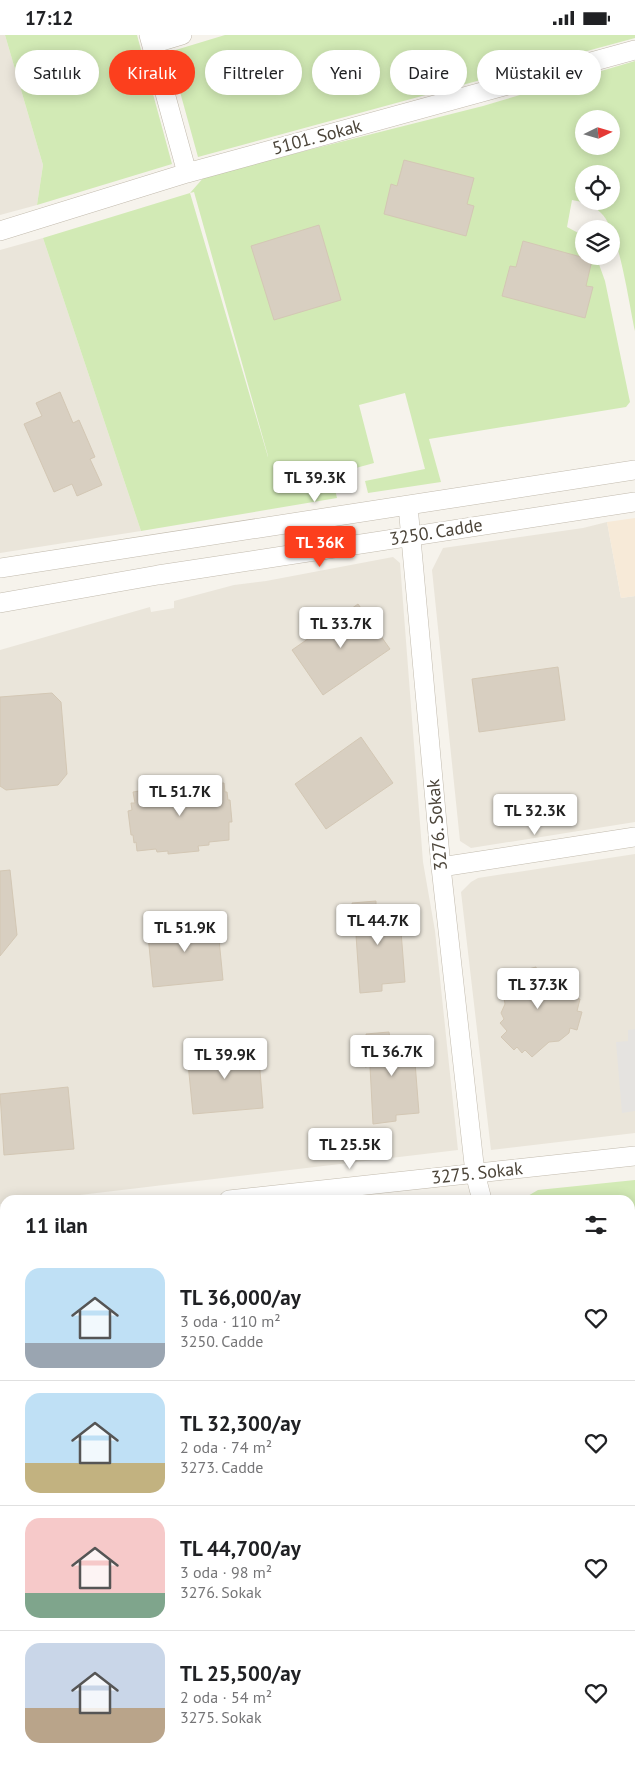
<!DOCTYPE html>
<html lang="tr">
<head>
<meta charset="utf-8">
<style>
  body { margin:0; font-family:"PT Sans",sans-serif; background:#f2f2f2; color:#202124; height:100vh; display:flex; flex-direction:column; font-size:19px; white-space:nowrap }
  * { box-sizing:border-box; margin:0 }
  p { font-size:16px; color:#757577 }
  .icon { flex:none; width:28px; height:28px; fill:none; stroke:currentColor; stroke-width:2; stroke-linecap:round; stroke-linejoin:round }
  .map { position:relative; flex:1; overflow:hidden }
  .panel { position:absolute; left:0px; top:1160px; width:635px; height:570px; display:flex; flex-direction:column; background:#fff; border-radius:15px 15px 0 0; box-shadow:0 2px 12px #0003 }
  .panel>* { flex:none }
  .banner { position:absolute; left:15px; top:15px; width:605px; height:45px; display:flex; gap:10px }
  .needle { width:32px; rotate:85deg }
  .buttons { position:absolute; left:575px; top:75px; display:grid; gap:10px }
  .buttons a { display:grid; place-items:center; width:45px; height:45px; border-radius:50%; background:#fff; box-shadow:0 2px 12px #0003; font-size:25px }
  .price { position:absolute; translate:-50% -42px; padding:0 11px; border-radius:5px; background:#fff; color:#222; font-size:16px; line-height:32px; filter:drop-shadow(0 1px 2px #0008) }
  .price::after { content:''; position:absolute; left:50%; top:30px; width:15px; height:11px; margin-left:-8px; background:inherit; clip-path:polygon(0 0,100% 0,50% 100%) }
  .price.on { background:#fc3f1d; color:#fff }
  ul { padding:0; list-style:none }
  li { display:flex; align-items:center; gap:15px; height:125px; padding:0 25px }
  li+li { border-top:1px solid #e0e0e0 }
  li span { display:grid; place-items:center; flex:none; width:140px; height:100px; border-radius:15px; color:#555 }
  li>.icon { margin-inline-start:auto }
  span .icon { width:60px; height:60px; fill:#fffc; stroke-width:1 }
  li b { font-size:21px }
  h2 { display:flex; justify-content:space-between; align-items:center; height:60px; padding:0 25px; font-size:21px }
  .tag { padding:0 18px; border-radius:22px; background:#fff; box-shadow:0 2px 12px #0003; font-size:18px; line-height:45px }
  .tag.on { background:#fc3f1d; color:#fff }
  .status { display:flex; justify-content:space-between; align-items:center; height:35px; padding:0 25px; background:#fff; direction:ltr }
  .status svg { height:14px; fill:currentColor }
  .map>svg:first-child { display:block }
  .residential { fill:#eae5da }
  .commercial { fill:#f7ead8 }
  .green { fill:#d2eab5; fill-rule:evenodd }
  .parking { fill:#e5e3e0 }
  .building { fill:#d8cfc1; stroke:#d3c7b4 }
  .lines { fill:none; stroke-linecap:round; stroke-linejoin:round }
  .minor-casing { stroke:#c2bbae; stroke-width:20 }
  .minor { stroke:#fff; stroke-width:19 }
  .labels { text-anchor:middle; stroke-width:5; stroke-linejoin:round; paint-order:stroke }
  .street-label { font-size:18px; fill:#4b4439; stroke:#fff }
</style>
</head>
<body>
<div class="status"><b>17:12</b><svg viewBox="0 0 49 12"><path d="M0 12V9h3v3zM5 12V6h3v6zM10 12V3h3v9zM15 12V0h3v12zM26 1h20v11H26zM47 4h2v5h-2z"/></svg></div>
<div class="map">
<svg width="635" height="1730" viewBox="0 0 635 1730">
  <rect width="100%" height="100%" fill="#f6f3ec"/>
  <path class="residential" d="M 0,0 L 5,0 L 43,130 L 37,170 L 0,180 Z
    M 43,203 L 141,496 L 0,518 L 0,215 Z
    M 607,487 L 621,563 L 635,561 L 635,787 L 471,813 L 460,806 L 432,535 L 443,513 L 583,493 Z
    M 393,522 L 400,528 L 423,827 L 435,896 L 458,1115 L 38,1165 L 5,1165 L 5,1169 L 0,1169 L 0,615 L 150,572 L 151,577 L 174,573 L 174,566 L 234,550 L 266,546 Z
    M 635,819 L 635,1098 L 491,1115 L 461,857 L 471,847 L 478,843 Z
    M 5,1220 L 5,1564 L 0,1565 L 0,1221 Z
    M 635,1499 L 635,1730 L 535,1730 L 531,1725 L 630,1725 L 630,1500 Z"/>
  <path class="commercial" d="M 635,483 L 635,561 L 621,563 L 607,487 Z"/>
  <path class="green" d="M 5,0 L 137,0 L 172,129 L 37,170 L 43,130 Z
    M 225,0 L 635,0 L 635,3 L 198,122 L 169,17 Z
    M 635,26 L 635,296 C 629,270 619,192 600,177 C 592,169 582,167 572,165 L 567,192 L 584,201 L 584,221 L 596,221 L 605,246 L 630,367 L 626,372 L 429,404 L 441,447 L 368,458 L 365,446 L 425,434 L 405,358 L 359,370 L 374,428 L 345,436 L 346,444 L 333,446 L 337,463 L 141,496 L 43,203 L 190,158 L 205,141 L 483,71 ZM 584,84 L 611,84 L 611,111 L 584,111 ZM 584,139 L 611,139 L 611,166 L 584,166 ZM 194,157 L 268,421 L 268,422 L 190,158 Z
    M 635,1145 L 635,1365 L 630,1358 L 630,1165 L 521,1165 L 538,1155 Z
    M 5,1591 L 5,1725 L 103,1725 L 104,1730 L 0,1730 L 0,1592 Z
    M 261,1725 L 308,1725 L 312,1730 L 258,1730 Z
    M 313,1725 L 421,1725 L 414,1730 L 317,1730 Z"/>
  <path class="parking" d="M 635,994 L 635,1076 L 622,1078 L 616,1007 L 628,1006 L 628,995 Z
    M 122,1725 L 261,1725 L 258,1730 L 131,1730 Z"/>
  <path class="building" d="M 404,125 L 474,143 L 467,169 L 474,171 L 466,201 L 384,179 L 391,149 L 397,151 Z
    M 319,190 L 341,265 L 274,285 L 251,211 Z
    M 523,206 L 592,225 L 586,251 L 593,252 L 585,283 L 502,261 L 510,231 L 516,232 Z
    M 60,357 L 73,388 L 79,385 L 95,422 L 90,424 L 102,450 L 77,461 L 72,449 L 54,457 L 24,389 L 42,381 L 36,368 Z
    M 358,569 L 390,614 L 323,660 L 292,615 Z
    M 558,632 L 565,685 L 479,697 L 472,644 Z
    M 52,658 L 61,667 L 67,739 L 58,750 L 6,755 L 0,751 L 0,662 Z
    M 361,702 L 393,748 L 326,794 L 295,749 Z
    M 194,744 L 194,749 L 224,748 L 225,757 L 227,757 L 228,765 L 230,765 L 232,787 L 229,787 L 229,805 L 209,807 L 209,810 L 198,811 L 199,816 L 168,819 L 168,816 L 157,817 L 156,814 L 137,816 L 136,807 L 134,808 L 133,800 L 131,800 L 128,776 L 132,775 L 131,768 L 135,768 L 133,757 L 163,752 L 162,747 Z
    M 10,835 L 17,900 L 0,921 L 0,836 Z
    M 376,866 L 376,873 L 399,871 L 405,947 L 382,949 L 382,956 L 360,958 L 356,900 L 351,900 L 350,885 L 354,885 L 352,868 Z
    M 217,884 L 223,945 L 153,952 L 147,890 Z
    M 536,932 L 538,939 L 553,939 L 565,949 L 577,952 L 574,963 L 580,964 L 577,976 L 582,977 L 577,995 L 570,993 L 569,998 L 559,1006 L 549,1007 L 532,1022 L 525,1015 L 522,1018 L 517,1012 L 514,1015 L 501,1002 L 507,996 L 500,988 L 504,984 L 501,978 L 505,969 L 501,947 L 512,944 L 511,940 L 518,939 L 517,937 Z
    M 389,997 L 390,1004 L 413,1002 L 419,1078 L 396,1080 L 396,1086 L 373,1089 L 370,1031 L 365,1032 L 364,1016 L 368,1016 L 366,999 Z
    M 258,1011 L 263,1073 L 193,1079 L 187,1018 Z
    M 68,1052 L 74,1114 L 4,1120 L 0,1059 Z"/>
  <g class="lines">
    <g class="minor-casing">
      <path id="minor" d="M 149,0 L 187,138
        M 152,9 L 182,0
        M 0,196 L 187,138 L 635,15
        M 408,471 L 441,832 L 475,1138 L 482,1165
        M 0,533 L 635,435
        M 0,568 L 158,540 L 635,467
        M 441,832 L 635,802
        M 229,1165 L 635,1121
        M 0,1190 L 5,1190
        M 630,1375 L 635,1382
        M 630,1474 L 635,1473
        M 0,1578 L 5,1577
        M 630,1681 L 632,1677 L 634,1680 L 630,1690
        M 521,1725 L 524,1730
        M 568,1725 L 580,1725"/>
    </g>
    <use href="#minor" class="minor"/>
  </g>
  <g class="labels">
    <g class="street-label">
      <text transform="translate(317 102) rotate(-15)" y="6">5101. Sokak</text>
      <text transform="translate(436 497) rotate(-9)" y="6">3250. Cadde</text>
      <text transform="translate(437 790) rotate(-95)" y="6">3276. Sokak</text>
      <text transform="translate(477 1138) rotate(-6)" y="6">3275. Sokak</text>
    </g>
  </g>
</svg>
<div class="buttons">
<a><svg class="needle" viewBox="-14 -14 28 28"><path d="M0-13l5 13h-10z" fill="#e53935"/><path d="M0 13l5-13h-10z" fill="#757577"/></svg></a>
<a><svg class="icon" aria-label="locate" viewBox="0 0 24 24"><circle cx="12" cy="12" r="6"/><path d="M12 2v4M12 18v4M2 12h4M18 12h4"/></svg></a>
<a><svg class="icon" aria-label="layers" viewBox="0 0 24 24"><path d="M12 4l9 5-9 5-9-5zM3 14l9 5 9-5"/></svg></a>
</div>
<b class="price" style="left:315px;top:468px">TL 39.3K</b>
<b class="price on" style="left:320px;top:533px">TL 36K</b>
<b class="price" style="left:341px;top:614px">TL 33.7K</b>
<b class="price" style="left:180px;top:782px">TL 51.7K</b>
<b class="price" style="left:535px;top:801px">TL 32.3K</b>
<b class="price" style="left:378px;top:911px">TL 44.7K</b>
<b class="price" style="left:185px;top:918px">TL 51.9K</b>
<b class="price" style="left:538px;top:975px">TL 37.3K</b>
<b class="price" style="left:392px;top:1042px">TL 36.7K</b>
<b class="price" style="left:225px;top:1045px">TL 39.9K</b>
<b class="price" style="left:350px;top:1135px">TL 25.5K</b>
<div class="banner">
<a class="tag">Satılık</a>
<a class="tag on">Kiralık</a>
<a class="tag">Filtreler</a>
<a class="tag">Yeni</a>
<a class="tag">Daire</a>
<a class="tag">Müstakil ev</a>
</div>
<section class="panel">
<h2>11 ilan<svg class="icon" aria-label="filters" viewBox="0 0 24 24"><path d="M4 7h16M4 17h16"/><circle cx="9" cy="7" r="2"/><circle cx="15" cy="17" r="2"/></svg></h2>
<ul>
<li><span style="background:linear-gradient(#bfe0f5 75%,#9aa5b1 0)"><svg class="icon" aria-label="home" viewBox="0 0 24 24"><path d="M3 11l9-7 9 7M6 9v11h12V9"/></svg></span><div><b>TL 36,000/ay</b><p>3 oda · 110 m²</p><p>3250. Cadde</p></div><svg class="icon" aria-label="heart" viewBox="0 0 24 24"><path d="M12 20l-8-8c-3-5 5-10 8-4 3-6 11-1 8 4z"/></svg></li>
<li><span style="background:linear-gradient(#bfe0f5 70%,#c2b280 0)"><svg class="icon" aria-label="home" viewBox="0 0 24 24"><path d="M3 11l9-7 9 7M6 9v11h12V9"/></svg></span><div><b>TL 32,300/ay</b><p>2 oda · 74 m²</p><p>3273. Cadde</p></div><svg class="icon" aria-label="heart" viewBox="0 0 24 24"><path d="M12 20l-8-8c-3-5 5-10 8-4 3-6 11-1 8 4z"/></svg></li>
<li><span style="background:linear-gradient(#f6c9c9 75%,#7fa58c 0)"><svg class="icon" aria-label="home" viewBox="0 0 24 24"><path d="M3 11l9-7 9 7M6 9v11h12V9"/></svg></span><div><b>TL 44,700/ay</b><p>3 oda · 98 m²</p><p>3276. Sokak</p></div><svg class="icon" aria-label="heart" viewBox="0 0 24 24"><path d="M12 20l-8-8c-3-5 5-10 8-4 3-6 11-1 8 4z"/></svg></li>
<li><span style="background:linear-gradient(#c9d6e8 65%,#b9a48a 0)"><svg class="icon" aria-label="home" viewBox="0 0 24 24"><path d="M3 11l9-7 9 7M6 9v11h12V9"/></svg></span><div><b>TL 25,500/ay</b><p>2 oda · 54 m²</p><p>3275. Sokak</p></div><svg class="icon" aria-label="heart" viewBox="0 0 24 24"><path d="M12 20l-8-8c-3-5 5-10 8-4 3-6 11-1 8 4z"/></svg></li>
</ul>
</section>
</div>
</body>
</html>
